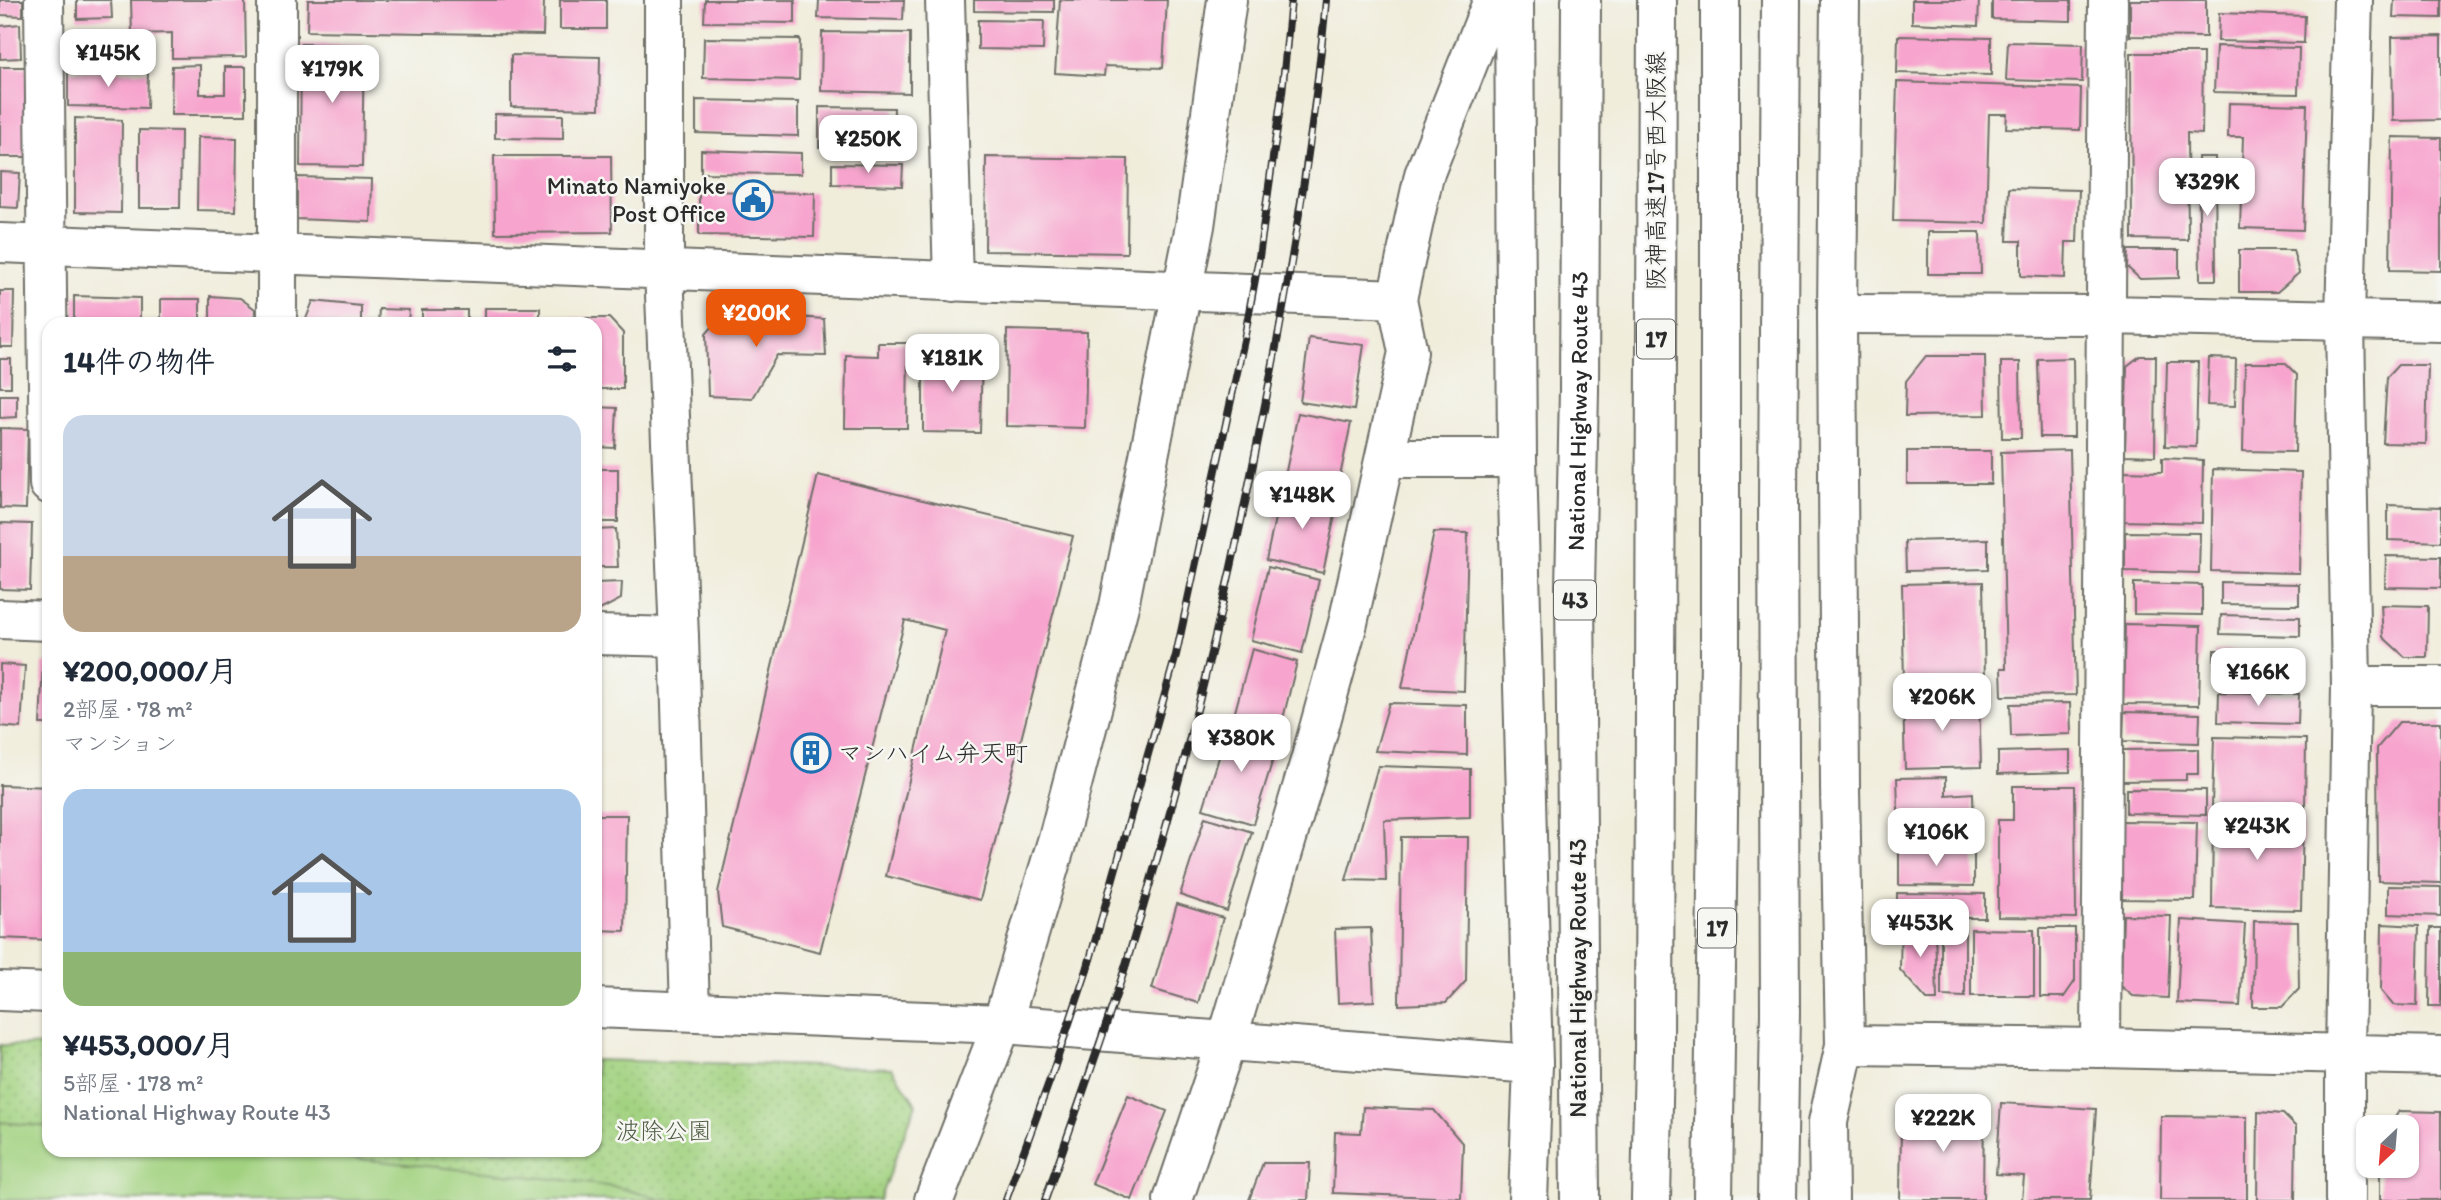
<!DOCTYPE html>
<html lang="ja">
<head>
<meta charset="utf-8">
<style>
  body { margin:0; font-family:Itim,"Klee One",sans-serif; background:#f2f2f3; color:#1f2937; height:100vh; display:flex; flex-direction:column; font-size:26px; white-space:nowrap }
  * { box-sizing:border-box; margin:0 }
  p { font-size:23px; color:#747a83 }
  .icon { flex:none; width:38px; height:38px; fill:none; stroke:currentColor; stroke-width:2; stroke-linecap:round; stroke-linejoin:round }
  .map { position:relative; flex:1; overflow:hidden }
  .panel { position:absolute; left:42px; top:317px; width:560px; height:840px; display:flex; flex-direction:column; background:#fff; border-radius:21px; box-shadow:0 2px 5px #0004 }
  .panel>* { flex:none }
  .needle { width:46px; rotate:206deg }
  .fabs { position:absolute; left:2356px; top:1115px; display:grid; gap:14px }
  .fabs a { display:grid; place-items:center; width:63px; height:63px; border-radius:14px; background:#fff; box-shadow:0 2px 5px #0004; font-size:35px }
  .price { position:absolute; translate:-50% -60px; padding:0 16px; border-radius:14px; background:#fff; color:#222; font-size:23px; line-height:46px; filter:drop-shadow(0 2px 4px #0008) }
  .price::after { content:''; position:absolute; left:50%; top:42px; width:21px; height:16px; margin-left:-10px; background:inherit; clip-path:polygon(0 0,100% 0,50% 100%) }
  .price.selected { background:#ea580c; color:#fff }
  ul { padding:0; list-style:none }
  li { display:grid; align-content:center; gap:14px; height:371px; padding:0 21px }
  li span { display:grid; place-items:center; height:217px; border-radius:21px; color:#555 }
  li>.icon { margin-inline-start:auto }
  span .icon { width:126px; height:126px; fill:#fffc; stroke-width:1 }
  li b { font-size:30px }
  h2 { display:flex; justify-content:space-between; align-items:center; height:84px; padding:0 21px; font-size:30px }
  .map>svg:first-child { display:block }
  .grass { fill:url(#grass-dots); stroke:#667e56; stroke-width:2 }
  .pitch { fill:#a2d280; stroke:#667e56; stroke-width:2 }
  .building { fill:#f7a5ce }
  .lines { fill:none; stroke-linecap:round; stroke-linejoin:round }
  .street-casing { stroke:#706f69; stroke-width:42 }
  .secondary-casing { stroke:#706f69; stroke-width:42 }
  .highway-casing { stroke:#706f69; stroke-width:42 }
  .street { stroke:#fff; stroke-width:38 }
  .secondary { stroke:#fff; stroke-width:38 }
  .highway { stroke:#fff; stroke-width:38 }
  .rail-casing { stroke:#2b2b2b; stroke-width:8 }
  .rail { stroke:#f6f6f2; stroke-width:5; stroke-dasharray:16; stroke-linecap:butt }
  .labels { text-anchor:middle; stroke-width:5; stroke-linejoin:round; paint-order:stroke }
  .shield { fill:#f6f6f2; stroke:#686867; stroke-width:2 }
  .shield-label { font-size:23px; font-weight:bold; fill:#2b2b2b }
  .street-label { font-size:24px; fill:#2b2b2b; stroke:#f6f6f2 }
  .poi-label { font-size:24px; fill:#2b2b2b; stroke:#f6f6f2; text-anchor:end }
  .park-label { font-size:24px; fill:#4f5d44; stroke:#f6f6f2 }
</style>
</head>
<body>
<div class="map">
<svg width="2441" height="1200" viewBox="0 0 2441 1200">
  <defs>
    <pattern id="grass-dots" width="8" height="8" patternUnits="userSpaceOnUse" patternTransform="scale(1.75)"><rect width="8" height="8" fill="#a2d280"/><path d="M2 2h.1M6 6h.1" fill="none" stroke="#8cb46f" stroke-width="1.8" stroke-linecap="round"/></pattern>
  </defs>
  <rect width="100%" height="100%" fill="#f6f6f2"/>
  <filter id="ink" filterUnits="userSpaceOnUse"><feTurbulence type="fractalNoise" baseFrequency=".0143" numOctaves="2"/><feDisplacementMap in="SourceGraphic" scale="14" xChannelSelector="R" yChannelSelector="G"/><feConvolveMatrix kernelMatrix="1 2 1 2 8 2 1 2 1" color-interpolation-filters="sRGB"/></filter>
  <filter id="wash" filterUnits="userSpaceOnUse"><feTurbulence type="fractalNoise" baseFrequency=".00686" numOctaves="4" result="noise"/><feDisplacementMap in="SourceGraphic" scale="28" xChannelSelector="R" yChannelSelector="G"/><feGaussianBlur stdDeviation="1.57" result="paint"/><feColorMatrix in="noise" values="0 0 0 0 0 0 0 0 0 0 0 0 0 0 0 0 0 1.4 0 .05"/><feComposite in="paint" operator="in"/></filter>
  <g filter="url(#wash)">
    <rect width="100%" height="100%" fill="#f0eddb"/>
    <path class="grass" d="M 0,1045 L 49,1046 L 49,1150 L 595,1150 L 595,1060 L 892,1068 L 916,1104 L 879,1200 L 0,1200 Z"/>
    <path class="pitch" d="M 0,1122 L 49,1127 L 49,1150 L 271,1150 L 563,1180 L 621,1188 L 663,1200 L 0,1200 Z"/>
    <g id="blocks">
      <path class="building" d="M 0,0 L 23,0 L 23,16 L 0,15 Z
        M 77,0 L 111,0 L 112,18 L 77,19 Z
        M 131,0 L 245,0 L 246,57 L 172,58 L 172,33 L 132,34 Z
        M 308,0 L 544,0 L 543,35 L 307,31 Z
        M 560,0 L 606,0 L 606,29 L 560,29 Z
        M 705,0 L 795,0 L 795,23 L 704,22 Z
        M 819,0 L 904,0 L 903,20 L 818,18 Z
        M 974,0 L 1054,0 L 1054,12 L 974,11 Z
        M 1060,0 L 1167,0 L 1163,68 L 1105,66 L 1104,76 L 1055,73 Z
        M 1912,0 L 1979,0 L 1978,26 L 1912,23 Z
        M 1992,0 L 2071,0 L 2071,21 L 1992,19 Z
        M 2130,0 L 2206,0 L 2206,37 L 2130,36 Z
        M 2394,0 L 2441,0 L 2441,18 L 2393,17 Z
        M 2219,13 L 2305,16 L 2304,43 L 2218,41 Z
        M 978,20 L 1044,21 L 1043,50 L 978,49 Z
        M 20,24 L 21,58 L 0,59 L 0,26 Z
        M 822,32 L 910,33 L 910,93 L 821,91 Z
        M 1898,36 L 1991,38 L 1991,75 L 1897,73 Z
        M 2441,36 L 2441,120 L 2393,121 L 2392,37 Z
        M 704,38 L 800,39 L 799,80 L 703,78 Z
        M 74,40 L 151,41 L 151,67 L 74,65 Z
        M 2008,42 L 2083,44 L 2082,82 L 2006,80 Z
        M 301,44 L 364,45 L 362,167 L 300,166 Z
        M 2216,46 L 2299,48 L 2298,94 L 2214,92 Z
        M 2131,53 L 2203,53 L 2202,134 L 2187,133 L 2188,240 L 2132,239 Z
        M 511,55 L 600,57 L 599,109 L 511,107 Z
        M 200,65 L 200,94 L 225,94 L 225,67 L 246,67 L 246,115 L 171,115 L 172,66 Z
        M 0,67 L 27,67 L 28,157 L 0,157 Z
        M 68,71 L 148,72 L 147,108 L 68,106 Z
        M 1897,82 L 2081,88 L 2080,130 L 2006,128 L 2007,114 L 1989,114 L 1986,223 L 1893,221 Z
        M 696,100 L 798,102 L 798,136 L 696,133 Z
        M 2229,103 L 2307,105 L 2303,230 L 2240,228 L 2243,137 L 2228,137 Z
        M 819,107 L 894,108 L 893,148 L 819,147 Z
        M 495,114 L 563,115 L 563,139 L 495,138 Z
        M 75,118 L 122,120 L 121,213 L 75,212 Z
        M 139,130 L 181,131 L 180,208 L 139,208 Z
        M 198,137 L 237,138 L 236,211 L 197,210 Z
        M 2392,137 L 2441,138 L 2441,271 L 2390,270 Z
        M 701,150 L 801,153 L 801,174 L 701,173 Z
        M 494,156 L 611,156 L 612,232 L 495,233 Z
        M 986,157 L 1128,159 L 1127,253 L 985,251 Z
        M 2198,157 L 2215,157 L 2216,280 L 2200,280 Z
        M 832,164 L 903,165 L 902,186 L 832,184 Z
        M 0,172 L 20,173 L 18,208 L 0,207 Z
        M 297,177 L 372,179 L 371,222 L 296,219 Z
        M 2009,188 L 2079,190 L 2077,242 L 2066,242 L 2065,278 L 2021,276 L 2021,241 L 2007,241 Z
        M 699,191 L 815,193 L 814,237 L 699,235 Z
        M 1928,232 L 1980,232 L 1981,274 L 1928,274 Z
        M 2128,250 L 2179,250 L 2179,278 L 2140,279 L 2127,267 Z
        M 2239,250 L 2293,250 L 2299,273 L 2277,292 L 2239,292 Z
        M 0,291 L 14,291 L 13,347 L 0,347 Z
        M 74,296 L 140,298 L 140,324 L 74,324 Z
        M 210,296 L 240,298 L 255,309 L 254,324 L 210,324 Z
        M 161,299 L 200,299 L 200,324 L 161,324 Z
        M 313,301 L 361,306 L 361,324 L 304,324 Z
        M 485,308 L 540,308 L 540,324 L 485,324 Z
        M 379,309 L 409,310 L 408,324 L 378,324 Z
        M 422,310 L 467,310 L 467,324 L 422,324 Z
        M 725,312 L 824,319 L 826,356 L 777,355 L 752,398 L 708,396 L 706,334 Z
        M 550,318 L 609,318 L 623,333 L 623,389 L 595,389 L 595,324 L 550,324 Z
        M 1007,330 L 1087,332 L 1085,428 L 1006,426 Z
        M 1309,338 L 1364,345 L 1354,410 L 1300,402 Z
        M 878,343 L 908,343 L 907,428 L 845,428 L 846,355 L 878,356 Z
        M 923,355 L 982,356 L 980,433 L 923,432 Z
        M 1926,356 L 1985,356 L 1986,415 L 1905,416 L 1906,381 Z
        M 2140,356 L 2156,356 L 2155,456 L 2125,455 L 2127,366 Z
        M 2073,358 L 2074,437 L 2040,437 L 2038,359 Z
        M 2209,358 L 2236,359 L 2235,406 L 2207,405 Z
        M 0,359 L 11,359 L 11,387 L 0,387 Z
        M 2001,362 L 2020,362 L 2021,438 L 2002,438 Z
        M 2167,362 L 2198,362 L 2196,447 L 2165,446 Z
        M 2245,363 L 2285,363 L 2297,375 L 2295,452 L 2243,451 Z
        M 2398,365 L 2428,365 L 2426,444 L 2383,443 L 2387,377 Z
        M 0,395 L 17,395 L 17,417 L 0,418 Z
        M 595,407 L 617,408 L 615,448 L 595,447 Z
        M 1298,413 L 1351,423 L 1337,491 L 1284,481 Z
        M 0,428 L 28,429 L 26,509 L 0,508 Z
        M 2070,450 L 2076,695 L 2002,696 L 2001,668 L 2006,668 L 2001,452 Z
        M 1907,451 L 1991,451 L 1991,484 L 1907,484 Z
        M 2162,458 L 2203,460 L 2202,523 L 2121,521 L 2122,471 L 2162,472 Z
        M 595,469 L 618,469 L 618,522 L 595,522 Z
        M 2213,469 L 2301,472 L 2299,573 L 2211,571 Z
        M 818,475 L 1073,536 L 980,900 L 886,876 L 945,630 L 905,620 L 820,952 L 722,927 L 718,892 Z
        M 1281,490 L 1338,501 L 1323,573 L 1266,560 Z
        M 2388,505 L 2441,507 L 2441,542 L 2388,540 Z
        M 0,523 L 32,524 L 30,590 L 0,589 Z
        M 616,529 L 618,567 L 595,567 L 595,530 Z
        M 1434,532 L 1468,533 L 1464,691 L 1402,688 Z
        M 2125,532 L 2200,533 L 2199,573 L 2125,571 Z
        M 1988,539 L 1988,569 L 1906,571 L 1905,541 Z
        M 2386,556 L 2441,557 L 2441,588 L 2385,587 Z
        M 1268,567 L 1319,580 L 1302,653 L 1251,640 Z
        M 622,582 L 621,599 L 600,610 L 595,610 L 595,583 Z
        M 1983,582 L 1985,681 L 1904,683 L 1902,584 Z
        M 2221,582 L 2299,584 L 2299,605 L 2221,604 Z
        M 2134,583 L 2202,585 L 2202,615 L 2134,614 Z
        M 2381,605 L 2428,606 L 2427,657 L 2405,657 L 2383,637 Z
        M 2221,615 L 2300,617 L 2300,636 L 2220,634 Z
        M 2125,624 L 2201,626 L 2199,705 L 2123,704 Z
        M 1252,649 L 1297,662 L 1280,731 L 1233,719 Z
        M 2214,650 L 2297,651 L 2297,678 L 2214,675 Z
        M 43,663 L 49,664 L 49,724 L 40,724 Z
        M 0,664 L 25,666 L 21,728 L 0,726 Z
        M 2219,692 L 2299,694 L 2298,724 L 2218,722 Z
        M 1979,696 L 1981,767 L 1905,769 L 1903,698 Z
        M 1389,703 L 1467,705 L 1467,755 L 1375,751 Z
        M 2070,703 L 2071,734 L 2011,736 L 2010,704 Z
        M 2124,712 L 2200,714 L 2199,743 L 2123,741 Z
        M 2399,722 L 2441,722 L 2441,883 L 2378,881 L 2377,748 Z
        M 1229,725 L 1279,740 L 1253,824 L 1203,809 Z
        M 2214,737 L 2306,739 L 2305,808 L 2212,806 Z
        M 2198,749 L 2198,774 L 2186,774 L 2186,780 L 2122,781 L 2122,750 Z
        M 2070,750 L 2070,772 L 1998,774 L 1998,752 Z
        M 1378,766 L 1470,769 L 1470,817 L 1384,820 L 1386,881 L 1346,880 Z
        M 1946,777 L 1946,795 L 1973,793 L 1974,837 L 1899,838 L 1897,778 Z
        M 0,785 L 49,787 L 49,940 L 0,938 Z
        M 2013,786 L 2075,786 L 2076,918 L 1998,917 L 1998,820 L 2013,820 Z
        M 2126,789 L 2206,790 L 2206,815 L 2126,813 Z
        M 2213,814 L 2303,816 L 2301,910 L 2212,908 Z
        M 595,815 L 627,815 L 625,931 L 595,930 Z
        M 1205,817 L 1252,832 L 1227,911 L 1180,895 Z
        M 2122,821 L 2197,822 L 2195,900 L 2120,899 Z
        M 1401,837 L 1468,837 L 1466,981 L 1446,1003 L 1399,1005 Z
        M 1899,850 L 1974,851 L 1974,886 L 1899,885 Z
        M 2388,886 L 2441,887 L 2441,916 L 2388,914 Z
        M 1897,893 L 1985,894 L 1985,918 L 1897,918 Z
        M 1177,904 L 1223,918 L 1198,1003 L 1152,989 Z
        M 2123,915 L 2171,916 L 2168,998 L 2133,996 L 2121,986 Z
        M 2181,920 L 2245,924 L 2240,1006 L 2177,1003 Z
        M 2254,921 L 2298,922 L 2299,989 L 2282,1007 L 2253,1007 Z
        M 2382,924 L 2419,926 L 2417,1006 L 2393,1005 L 2381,991 Z
        M 1901,927 L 1935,927 L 1937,1000 L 1927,1000 L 1900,970 Z
        M 1371,928 L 1374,1001 L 1338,1003 L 1335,929 Z
        M 2040,928 L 2075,928 L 2075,981 L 2064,997 L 2040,997 Z
        M 2430,928 L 2441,928 L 2441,1006 L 2429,1006 Z
        M 1971,929 L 2034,930 L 2034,996 L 1971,996 Z
        M 1941,930 L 1965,930 L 1965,997 L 1941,996 Z
        M 1128,1095 L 1167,1111 L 1132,1200 L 1092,1184 Z
        M 2001,1103 L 2096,1109 L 2090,1200 L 2022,1200 L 2024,1176 L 1996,1174 Z
        M 1919,1105 L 1984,1106 L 1983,1200 L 1900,1200 L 1901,1124 Z
        M 1363,1107 L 1434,1110 L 1463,1144 L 1461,1198 L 1333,1193 L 1335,1132 L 1361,1133 Z
        M 2399,1111 L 2441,1112 L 2441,1200 L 2380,1200 L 2380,1166 L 2406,1166 L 2406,1127 L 2389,1127 Z
        M 2258,1112 L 2283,1114 L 2296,1127 L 2295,1200 L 2257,1200 Z
        M 2161,1116 L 2247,1117 L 2247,1200 L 2160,1200 Z
        M 1263,1163 L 1310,1163 L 1308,1200 L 1249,1200 Z"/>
    </g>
  </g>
  <g filter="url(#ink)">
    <use href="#blocks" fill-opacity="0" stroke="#706f69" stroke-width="2"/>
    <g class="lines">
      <g class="street-casing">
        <path id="street" d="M 44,0 L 49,484
          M 277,0 L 277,324
          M 664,0 L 664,270 L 679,637 L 690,1011
          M 945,0 L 953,282
          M 1514,0 L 1517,458 L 1533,1064 L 1528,1200
          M 0,243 L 1397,299 L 1408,352 L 1348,623 L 1310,761 L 1227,1040 L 1173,1200
          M 1397,299 L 1424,175 L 1493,0
          M 1837,314 L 2105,315 L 2441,322
          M 1385,458 L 1517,458
          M 2351,686 L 2441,686
          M 2101,1048 L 2108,0
          M 2345,1200 L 2345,1055"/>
      </g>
      <g class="secondary-casing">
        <path id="secondary" d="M 0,619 L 49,621
          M 595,635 L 679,637
          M 0,991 L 49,993
          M 595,1008 L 1002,1024 L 1533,1064
          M 1845,1045 L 2101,1048 L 2441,1056
          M 2345,1055 L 2351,686 L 2345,320 L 2353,0
          M 934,1200 L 1002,1024 L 1058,838 L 1119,606 L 1195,226 L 1227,0
          M 1829,1200 L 1828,1122 L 1845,1045 L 1840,789 L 1837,314 L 1840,0"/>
      </g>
      <g class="highway-casing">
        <g id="highway">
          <path id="s1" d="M 1580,1200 L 1575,589 L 1579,390 L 1581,0"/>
          <path d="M 1651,1200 L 1654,1053 L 1657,0"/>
          <path d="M 1713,1200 L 1720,656 L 1720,0"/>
          <path d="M 1777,1200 L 1780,1013 L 1778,502 L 1781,0"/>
        </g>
      </g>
      <use href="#street" class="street"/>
      <use href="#secondary" class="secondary"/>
      <use href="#highway" class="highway"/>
      <g class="rail-casing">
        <path id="rail" d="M 1006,1200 L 1052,1074 L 1087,970 L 1176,655 L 1244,340 L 1259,257 L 1282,93 L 1291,0
          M 1045,1200 C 1072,1124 1099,1048 1124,971 C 1178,795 1223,616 1259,435 C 1288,291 1313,146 1326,0"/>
      </g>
      <use href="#rail" class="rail"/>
    </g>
  </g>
  <defs>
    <g id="civic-ring" transform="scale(2.0125)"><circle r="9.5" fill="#f6f6f2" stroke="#1f6fb2" stroke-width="1.5"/><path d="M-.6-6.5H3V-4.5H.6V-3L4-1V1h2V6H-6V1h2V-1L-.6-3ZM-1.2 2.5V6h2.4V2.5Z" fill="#1f6fb2"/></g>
    <g id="building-ring" transform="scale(2.0125)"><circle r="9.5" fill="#f6f6f2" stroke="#1f6fb2" stroke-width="1.5"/><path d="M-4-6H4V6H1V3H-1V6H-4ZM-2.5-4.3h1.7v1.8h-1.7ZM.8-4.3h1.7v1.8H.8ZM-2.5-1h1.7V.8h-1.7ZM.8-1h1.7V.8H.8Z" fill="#1f6fb2"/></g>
  </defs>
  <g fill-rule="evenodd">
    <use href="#civic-ring" x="753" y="200"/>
    <use href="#building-ring" x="811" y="753"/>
  </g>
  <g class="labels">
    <g class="shield">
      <rect x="1637" y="319.5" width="38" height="39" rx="5"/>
      <rect x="1554" y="580.5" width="42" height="39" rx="5"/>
      <rect x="1698" y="908.5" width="38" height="39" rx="5"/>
    </g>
    <g class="shield-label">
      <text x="1656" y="347">17</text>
      <text x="1575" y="608">43</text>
      <text x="1717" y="936">17</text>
    </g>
    <g class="street-label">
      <text transform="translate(1656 171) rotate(-90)" y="8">阪神高速17号西大阪線</text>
      <text dy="8" stroke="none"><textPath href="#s1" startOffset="789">National Highway Route 43</textPath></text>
      <text transform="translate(1578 978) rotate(-90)" y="8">National Highway Route 43</text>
    </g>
    <g class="poi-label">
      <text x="726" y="194">Minato Namiyoke<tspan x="726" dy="28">Post Office</tspan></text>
      <text x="838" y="761" text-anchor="start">マンハイム弁天町</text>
    </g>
    <g class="park-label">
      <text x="664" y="1139">波除公園</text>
    </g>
  </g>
</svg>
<div class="fabs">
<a><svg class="needle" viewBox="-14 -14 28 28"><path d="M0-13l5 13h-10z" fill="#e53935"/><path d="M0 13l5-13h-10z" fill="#747a83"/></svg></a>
</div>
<b class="price" style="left:108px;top:89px">¥145K</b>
<b class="price" style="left:332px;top:105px">¥179K</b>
<b class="price" style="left:868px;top:175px">¥250K</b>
<b class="price" style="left:2207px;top:218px">¥329K</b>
<b class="price selected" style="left:756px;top:349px">¥200K</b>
<b class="price" style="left:952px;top:394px">¥181K</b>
<b class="price" style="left:1302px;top:531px">¥148K</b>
<b class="price" style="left:2258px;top:708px">¥166K</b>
<b class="price" style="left:1942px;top:733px">¥206K</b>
<b class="price" style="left:1241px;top:774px">¥380K</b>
<b class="price" style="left:2257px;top:862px">¥243K</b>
<b class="price" style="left:1936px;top:868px">¥106K</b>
<b class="price" style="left:1920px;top:959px">¥453K</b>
<b class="price" style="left:1943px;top:1154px">¥222K</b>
<section class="panel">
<h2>14件の物件<svg class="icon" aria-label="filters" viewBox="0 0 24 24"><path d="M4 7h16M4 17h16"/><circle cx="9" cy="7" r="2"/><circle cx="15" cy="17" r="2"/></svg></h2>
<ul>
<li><span style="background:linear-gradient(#c9d6e8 65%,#b9a48a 0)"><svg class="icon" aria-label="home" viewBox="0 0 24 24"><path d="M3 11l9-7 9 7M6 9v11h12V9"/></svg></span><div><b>¥200,000/月</b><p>2部屋 · 78 m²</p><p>マンション</p></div></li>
<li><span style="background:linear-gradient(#a9c7e8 75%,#8fb573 0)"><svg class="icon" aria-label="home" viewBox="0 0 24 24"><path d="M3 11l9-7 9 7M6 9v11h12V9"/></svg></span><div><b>¥453,000/月</b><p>5部屋 · 178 m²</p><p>National Highway Route 43</p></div></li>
</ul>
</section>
</div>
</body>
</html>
